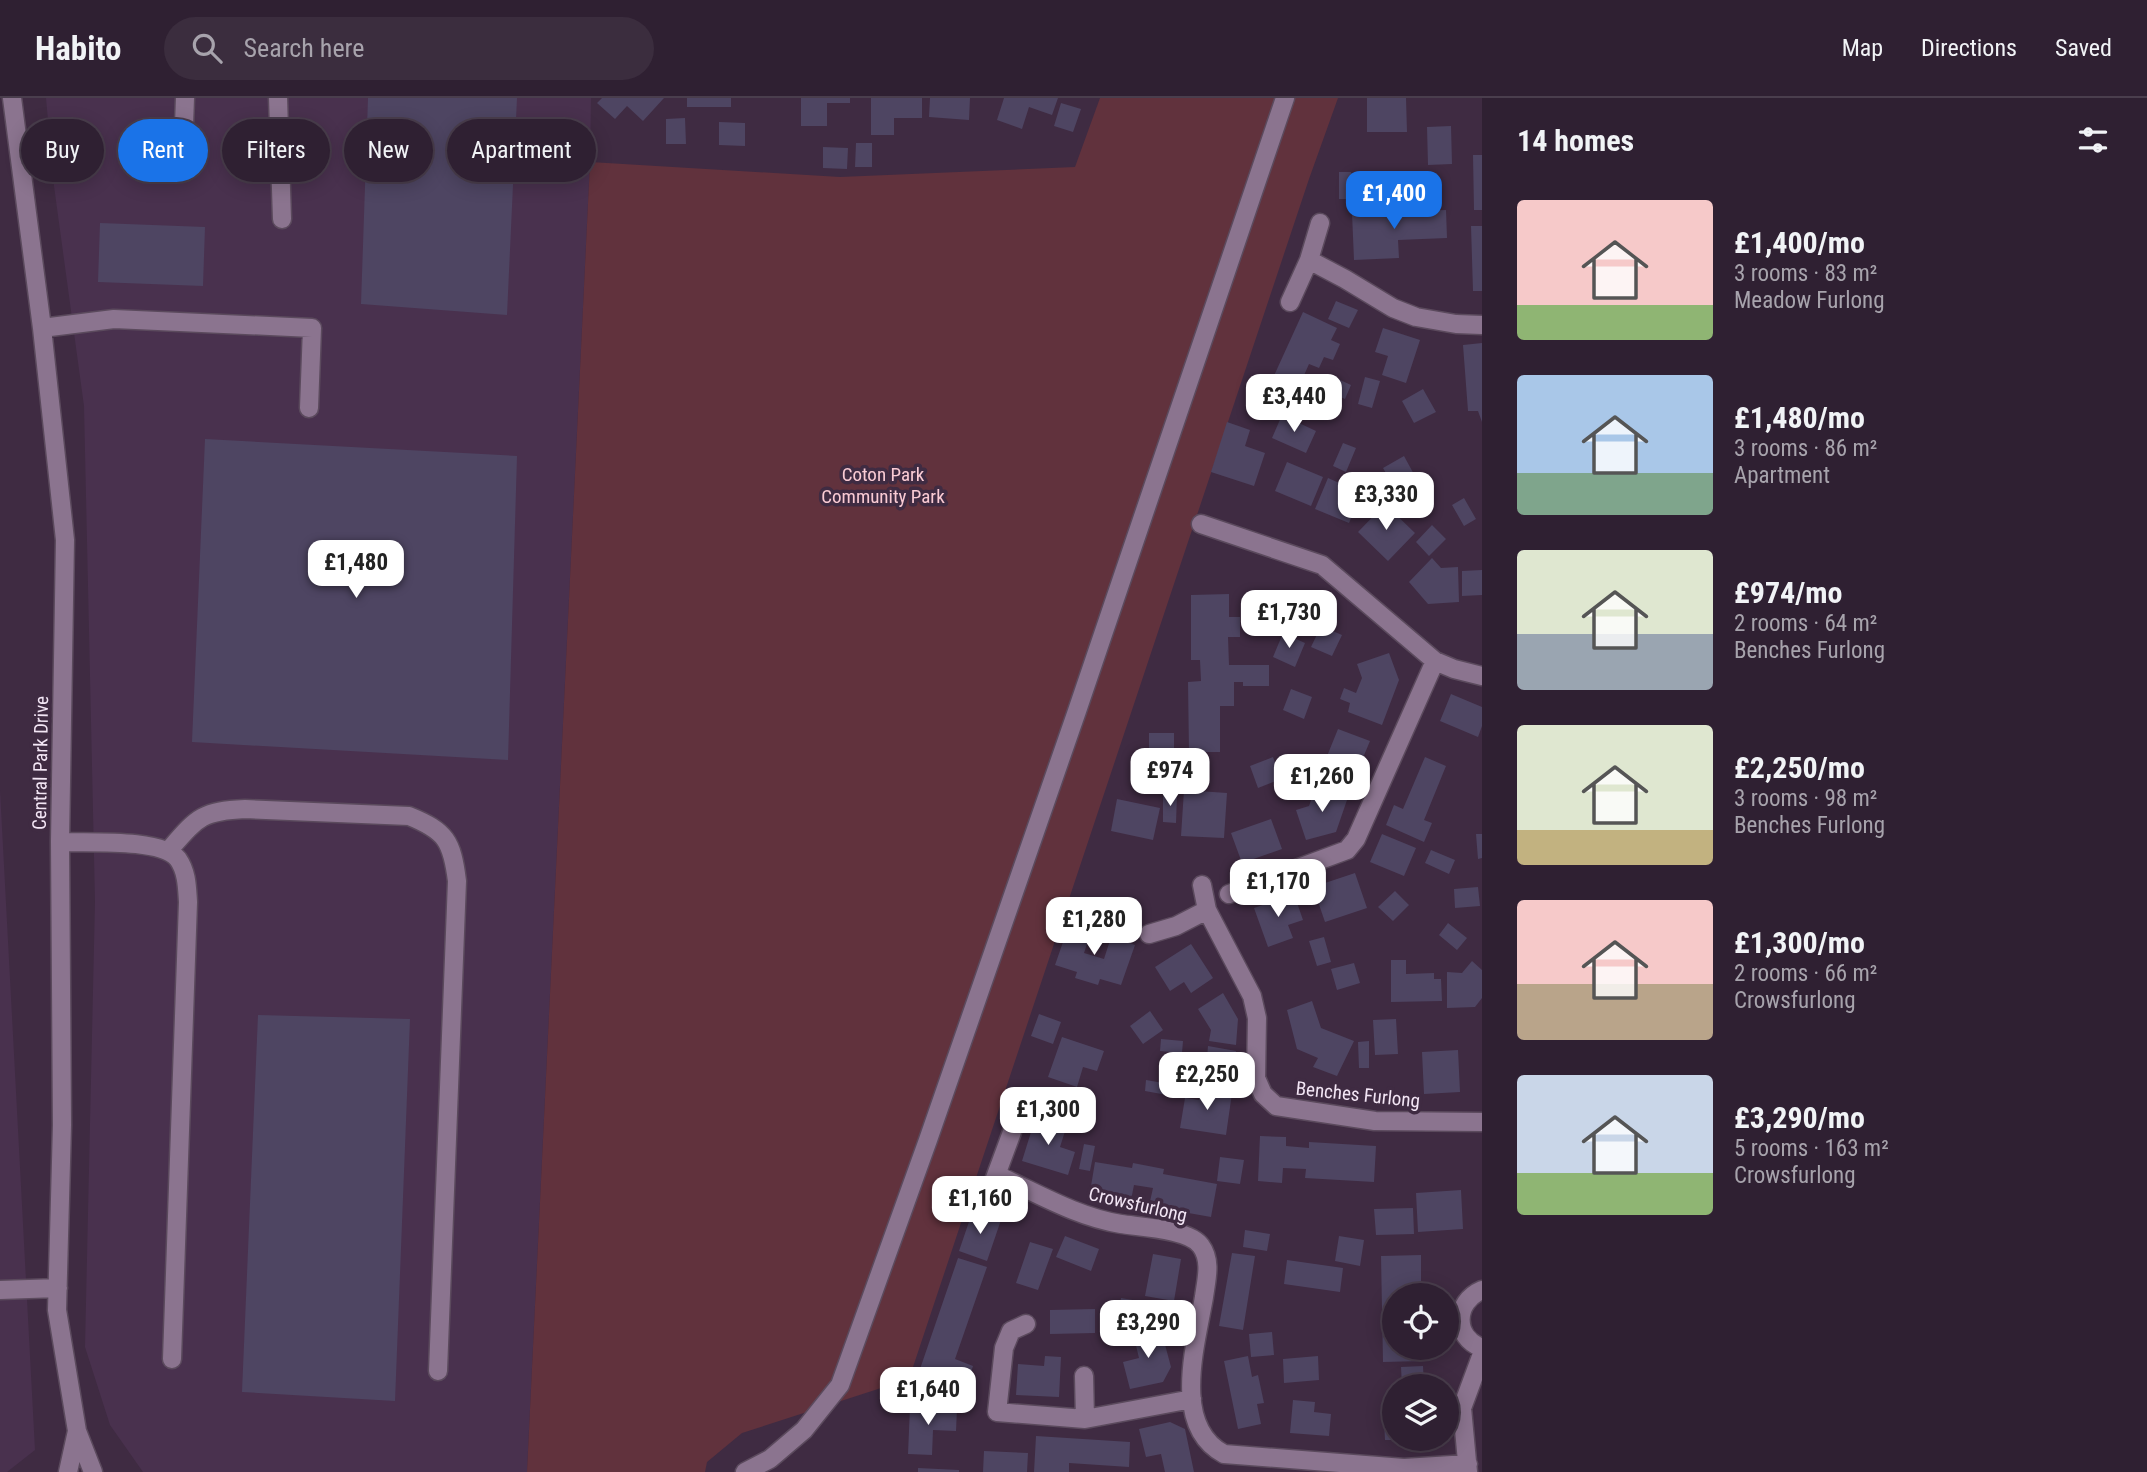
<!DOCTYPE html>
<html lang="en">
<head>
<meta charset="utf-8">
<style>
  body { margin:0; font-family:"Roboto Condensed",sans-serif; background:#3b2d3e; color:#f1f3f6; height:100vh; display:flex; flex-direction:column; font-size:26px; white-space:nowrap }
  * { box-sizing:border-box; margin:0 }
  p { font-size:23px; color:#a7a3ac }
  .icon { flex:none; width:38px; height:38px; fill:none; stroke:currentColor; stroke-width:2; stroke-linecap:round; stroke-linejoin:round }
  .map { position:relative; flex:1; overflow:hidden }
  .drawer { display:flex; flex-direction:column; background:#2f2032; width:665px }
  .drawer>* { flex:none }
  .guide { position:absolute; left:21px; top:21px; width:665px; height:63px; display:flex; gap:14px }
  .tools { position:absolute; left:1382px; top:1185px; display:grid; gap:14px }
  .tools a { display:grid; place-items:center; width:77px; height:77px; border-radius:50%; background:#2f2032; box-shadow:0 4px 18px #0003,0 0 0 2px #4a3e4d; font-size:35px }
  .price { position:absolute; translate:-50% -60px; padding:0 16px; border-radius:14px; background:#fff; color:#222; font-size:23px; line-height:46px; filter:drop-shadow(0 2px 4px #0008) }
  .price::after { content:''; position:absolute; left:50%; top:42px; width:21px; height:16px; margin-left:-10px; background:inherit; clip-path:polygon(0 0,100% 0,50% 100%) }
  .price.active { background:#1a73e8; color:#fff }
  ul { padding:0; list-style:none }
  li { display:flex; align-items:center; gap:21px; height:175px; padding:0 35px }
  li span { display:grid; place-items:center; flex:none; width:196px; height:140px; border-radius:7px; color:#555 }
  li>.icon { margin-inline-start:auto }
  span .icon { width:84px; height:84px; fill:#fffc; stroke-width:1 }
  li b { font-size:30px }
  h2 { display:flex; justify-content:space-between; align-items:center; height:84px; padding:0 35px; font-size:30px }
  .pill { padding:0 24px; border-radius:32px; background:#2f2032; box-shadow:0 4px 18px #0003,0 0 0 2px #4a3e4d; font-size:24px; line-height:63px }
  .pill.active { background:#1a73e8; color:#fff }
  header { display:flex; align-items:center; gap:42px; box-sizing:border-box; height:98px; padding:0 35px; background:#2f2032; border-bottom:2px solid #4a3e4d }
  header strong { font-size:33px }
  nav { display:flex; gap:38px; margin-inline-start:auto; font-size:24px }
  .search { width:490px; height:63px; background:#3b2d3e; display:flex; align-items:center; gap:18px; box-sizing:border-box; padding:0 24px; border-radius:38px; color:#a7a3ac; font-size:26px }
  main { display:flex; flex:1; min-height:0 }
  .map>svg:first-child { display:block }
  .built { fill:#49314e }
  .green { fill:#61323d }
  .building { fill:#4e4562 }
  .lines { fill:none; stroke-linecap:round; stroke-linejoin:round }
  .minor-casing { stroke:#5b4a5d; stroke-width:21 }
  .minor { stroke:#8b748f; stroke-width:18 }
  .labels { text-anchor:middle; stroke-width:7; stroke-linejoin:round; paint-order:stroke }
  .park-label { font-size:19px; fill:#facbd4; stroke:#3f2b42 }
  .street-label { font-size:19px; fill:#f3e6f5; stroke:#3f2b42 }
</style>
</head>
<body>
<header>
<strong>Habito</strong>
<div class="search"><svg class="icon" aria-label="search" viewBox="0 0 24 24"><circle cx="10" cy="10" r="6"/><path d="M15 15l6 6"/></svg>Search here</div>
<nav><a>Map</a><a>Directions</a><a>Saved</a></nav>
</header>
<main>
<div class="map">
<svg width="1482" height="1374" viewBox="0 0 1482 1374">
  <rect width="100%" height="100%" fill="#3f2b42"/>
  <path class="built" d="M 46,0 L 591,0 L 590,64 L 527,1374 L 143,1374 L 110,1327 L 85,1249 L 95,803 L 84,308 L 54,88 Z
    M 0,692 L 35,1352 L 7,1374 L 0,1374 Z"/>
  <path class="green" d="M 1100,0 L 1338,0 L 1309,81 L 909,1281 L 742,1335 L 707,1364 L 705,1374 L 527,1374 L 590,64 L 840,79 L 1075,69 Z"/>
  <path class="building" d="M 368,0 L 517,0 L 507,217 L 361,206 Z
    M 602,0 L 664,0 L 643,23 L 627,8 L 615,21 L 597,5 Z
    M 687,0 L 731,0 L 731,9 L 687,9 Z
    M 801,0 L 850,0 L 850,5 L 827,5 L 827,28 L 801,28 Z
    M 871,0 L 922,0 L 922,20 L 894,20 L 894,37 L 871,37 Z
    M 930,0 L 970,0 L 969,22 L 929,19 Z
    M 1004,0 L 1058,0 L 1052,17 L 1029,9 L 1022,31 L 997,22 Z
    M 1367,0 L 1406,0 L 1407,34 L 1367,34 Z
    M 1061,5 L 1081,11 L 1073,34 L 1054,28 Z
    M 685,20 L 686,46 L 666,46 L 666,21 Z
    M 719,24 L 745,25 L 745,48 L 719,47 Z
    M 1451,28 L 1452,66 L 1428,67 L 1427,29 Z
    M 856,45 L 872,45 L 872,69 L 855,69 Z
    M 823,49 L 848,50 L 847,71 L 823,70 Z
    M 1473,57 L 1482,57 L 1482,112 L 1474,112 Z
    M 1339,74 L 1351,74 L 1351,101 L 1339,101 Z
    M 1446,112 L 1447,140 L 1398,142 L 1399,160 L 1354,162 L 1352,115 Z
    M 100,125 L 205,129 L 203,188 L 98,184 Z
    M 1471,128 L 1482,128 L 1482,193 L 1473,193 Z
    M 1336,203 L 1358,212 L 1349,230 L 1328,221 Z
    M 1303,214 L 1337,230 L 1331,242 L 1340,246 L 1333,262 L 1324,259 L 1319,270 L 1309,266 L 1293,302 L 1268,291 Z
    M 1383,230 L 1420,242 L 1406,285 L 1382,277 L 1388,258 L 1375,254 Z
    M 1482,245 L 1482,324 L 1478,313 L 1468,313 L 1463,247 Z
    M 1327,276 L 1351,287 L 1345,301 L 1320,290 Z
    M 1365,279 L 1380,283 L 1372,310 L 1358,306 Z
    M 1423,291 L 1436,314 L 1414,325 L 1402,303 Z
    M 1282,317 L 1316,333 L 1306,355 L 1272,340 Z
    M 1227,324 L 1250,332 L 1245,348 L 1265,355 L 1254,388 L 1211,374 Z
    M 205,341 L 517,358 L 508,662 L 192,644 Z
    M 1343,345 L 1356,350 L 1346,374 L 1333,368 Z
    M 1404,358 L 1416,380 L 1396,392 L 1383,370 Z
    M 1287,364 L 1323,379 L 1311,408 L 1275,393 Z
    M 1328,380 L 1362,395 L 1349,425 L 1315,411 Z
    M 1376,384 L 1386,391 L 1373,412 L 1362,405 Z
    M 1464,400 L 1476,421 L 1464,428 L 1452,407 Z
    M 1385,406 L 1415,435 L 1388,463 L 1358,434 Z
    M 1432,427 L 1446,441 L 1429,458 L 1416,444 Z
    M 1432,460 L 1441,470 L 1458,469 L 1459,504 L 1428,506 L 1409,484 Z
    M 1482,472 L 1482,497 L 1462,498 L 1462,473 Z
    M 1229,496 L 1229,519 L 1240,519 L 1240,539 L 1228,539 L 1229,567 L 1269,567 L 1269,588 L 1243,588 L 1243,584 L 1234,584 L 1234,608 L 1220,608 L 1220,654 L 1189,654 L 1188,584 L 1201,583 L 1200,562 L 1191,562 L 1191,497 Z
    M 1321,528 L 1342,537 L 1332,558 L 1311,549 Z
    M 1283,535 L 1305,545 L 1295,569 L 1273,559 Z
    M 1389,555 L 1399,582 L 1382,627 L 1348,614 L 1350,605 L 1340,601 L 1344,590 L 1356,595 L 1362,580 L 1357,566 Z
    M 1291,591 L 1312,599 L 1304,621 L 1283,612 Z
    M 1451,596 L 1482,609 L 1482,628 L 1478,639 L 1440,623 Z
    M 1338,631 L 1370,643 L 1352,686 L 1321,673 Z
    M 1149,635 L 1174,635 L 1174,661 L 1149,662 Z
    M 1273,659 L 1281,681 L 1258,690 L 1250,668 Z
    M 1425,659 L 1446,668 L 1424,722 L 1432,725 L 1424,744 L 1386,727 L 1394,707 L 1403,711 Z
    M 1316,688 L 1347,702 L 1336,734 L 1306,742 L 1296,712 L 1309,708 Z
    M 1184,692 L 1227,695 L 1224,740 L 1181,738 Z
    M 1163,696 L 1177,697 L 1176,725 L 1163,724 Z
    M 1117,701 L 1160,710 L 1153,742 L 1111,733 Z
    M 1271,721 L 1282,751 L 1242,765 L 1231,735 Z
    M 1382,736 L 1416,750 L 1404,778 L 1370,764 Z
    M 1476,736 L 1482,736 L 1482,760 L 1478,761 Z
    M 1431,752 L 1455,762 L 1449,776 L 1425,765 Z
    M 1355,775 L 1367,810 L 1325,824 L 1313,789 Z
    M 1478,789 L 1480,808 L 1455,810 L 1454,791 Z
    M 1395,793 L 1409,807 L 1393,823 L 1378,809 Z
    M 1294,796 L 1303,822 L 1288,827 L 1293,840 L 1268,849 L 1254,810 Z
    M 1070,824 L 1092,831 L 1084,855 L 1104,861 L 1111,839 L 1135,847 L 1121,887 L 1100,881 L 1098,887 L 1075,880 L 1077,874 L 1055,867 Z
    M 1448,825 L 1467,840 L 1457,852 L 1439,837 Z
    M 1324,839 L 1331,864 L 1317,868 L 1309,843 Z
    M 1191,846 L 1213,880 L 1191,895 L 1184,884 L 1170,893 L 1155,869 Z
    M 1391,862 L 1406,862 L 1406,876 L 1434,875 L 1434,881 L 1441,881 L 1442,903 L 1391,904 Z
    M 1472,863 L 1482,872 L 1482,900 L 1475,909 L 1447,910 L 1447,874 L 1462,875 Z
    M 1354,865 L 1360,885 L 1337,892 L 1331,871 Z
    M 1223,895 L 1238,921 L 1236,947 L 1209,943 L 1211,932 L 1198,911 Z
    M 1312,903 L 1321,930 L 1354,943 L 1337,978 L 1313,969 L 1318,960 L 1297,951 L 1287,912 Z
    M 1150,913 L 1163,932 L 1143,946 L 1130,928 Z
    M 1039,916 L 1061,924 L 1053,946 L 1031,938 Z
    M 258,917 L 410,921 L 395,1303 L 242,1294 Z
    M 1396,921 L 1398,956 L 1375,957 L 1373,922 Z
    M 1062,939 L 1104,953 L 1097,973 L 1083,969 L 1077,989 L 1048,979 Z
    M 1161,941 L 1183,943 L 1182,955 L 1160,953 Z
    M 1369,943 L 1369,970 L 1359,970 L 1358,944 Z
    M 1208,948 L 1236,953 L 1230,990 L 1176,982 L 1170,977 L 1171,971 L 1176,967 L 1182,968 L 1184,957 L 1207,960 Z
    M 1458,952 L 1460,994 L 1424,996 L 1422,954 Z
    M 1146,982 L 1169,986 L 1167,997 L 1145,993 Z
    M 1200,991 L 1232,995 L 1226,1037 L 1180,1030 L 1185,1000 L 1199,1002 Z
    M 1062,992 L 1083,998 L 1077,1020 L 1056,1014 Z
    M 1036,1018 L 1067,1027 L 1060,1049 L 1075,1054 L 1068,1077 L 1022,1063 Z
    M 1260,1038 L 1286,1039 L 1286,1048 L 1309,1050 L 1309,1044 L 1376,1048 L 1374,1084 L 1305,1080 L 1306,1071 L 1283,1070 L 1282,1085 L 1258,1083 Z
    M 1084,1046 L 1095,1048 L 1090,1073 L 1079,1071 Z
    M 1220,1059 L 1244,1062 L 1240,1086 L 1217,1083 Z
    M 1095,1064 L 1132,1070 L 1133,1065 L 1164,1071 L 1163,1076 L 1217,1086 L 1211,1119 L 1149,1108 L 1153,1090 L 1134,1087 L 1131,1102 L 1090,1094 Z
    M 1461,1092 L 1463,1131 L 1418,1134 L 1416,1095 Z
    M 1413,1110 L 1414,1136 L 1376,1137 L 1374,1111 Z
    M 973,1112 L 1001,1122 L 987,1163 L 959,1153 Z
    M 1245,1132 L 1270,1136 L 1267,1153 L 1243,1149 Z
    M 1065,1138 L 1099,1151 L 1091,1173 L 1056,1159 Z
    M 1339,1138 L 1364,1142 L 1360,1168 L 1335,1163 Z
    M 1030,1144 L 1053,1151 L 1038,1192 L 1016,1185 Z
    M 1232,1155 L 1255,1158 L 1243,1232 L 1219,1228 Z
    M 1153,1156 L 1181,1161 L 1174,1203 L 1145,1198 Z
    M 1421,1157 L 1421,1197 L 1395,1197 L 1395,1250 L 1423,1250 L 1423,1263 L 1383,1264 L 1381,1158 Z
    M 958,1160 L 987,1169 L 955,1261 L 973,1268 L 967,1287 L 920,1271 Z
    M 1287,1162 L 1343,1170 L 1340,1194 L 1284,1186 Z
    M 1121,1200 L 1144,1204 L 1140,1228 L 1117,1224 Z
    M 1095,1211 L 1095,1235 L 1050,1236 L 1050,1212 Z
    M 1160,1228 L 1171,1269 L 1163,1284 L 1130,1291 L 1123,1264 L 1139,1260 L 1133,1235 Z
    M 1272,1234 L 1274,1257 L 1251,1259 L 1249,1236 Z
    M 1045,1258 L 1061,1259 L 1059,1299 L 1016,1297 L 1018,1266 L 1044,1268 Z
    M 1248,1258 L 1252,1279 L 1258,1277 L 1264,1305 L 1257,1306 L 1261,1326 L 1238,1331 L 1224,1263 Z
    M 1318,1258 L 1319,1282 L 1284,1285 L 1283,1261 Z
    M 1423,1268 L 1424,1288 L 1402,1288 L 1401,1269 Z
    M 1293,1302 L 1315,1304 L 1314,1314 L 1331,1316 L 1329,1338 L 1290,1335 Z
    M 1383,1303 L 1395,1303 L 1395,1342 L 1385,1342 Z
    M 910,1309 L 957,1311 L 956,1333 L 933,1332 L 932,1357 L 908,1356 Z
    M 1170,1324 L 1185,1331 L 1194,1374 L 1165,1374 L 1161,1356 L 1146,1359 L 1139,1331 Z
    M 1036,1338 L 1130,1344 L 1129,1369 L 1069,1365 L 1069,1374 L 1034,1374 Z
    M 984,1353 L 1028,1355 L 1027,1374 L 983,1374 Z
    M 918,1370 L 959,1372 L 959,1374 L 918,1374 Z"/>
  <g class="lines">
    <g class="minor-casing">
      <path id="minor" d="M 12,0 L 42,230 L 65,442 L 60,744 L 62,1027 L 57,1212 L 77,1333 L 93,1374
        M 278,0 L 282,121
        M 183,54 L 185,0
        M 1309,162 L 1345,181 L 1393,210 L 1416,219 L 1456,226 L 1482,227
        M 1290,204 L 1309,162 L 1320,125
        M 42,230 L 114,221 L 312,230 L 309,310
        M 1201,426 L 1322,467 L 1435,563 L 1454,571 L 1482,578
        M 60,744 C 87,745 162,740 178,761 C 187,774 187,789 188,804 L 172,1261
        M 169,752 C 197,720 201,713 245,711 L 409,718 C 446,733 452,743 457,783 L 438,1273
        M 1202,787 L 1207,812 L 1252,898 L 1257,920 L 1256,980 L 1263,996 L 1276,1008 L 1375,1023 L 1482,1024
        M 1229,796 L 1347,752 L 1356,741 L 1435,563
        M 1149,836 L 1176,828 L 1207,812
        M 997,1077 C 1037,1095 1077,1119 1121,1126 C 1140,1129 1190,1131 1201,1148 C 1212,1163 1206,1183 1204,1199 C 1196,1246 1171,1328 1224,1356 L 1404,1370 L 1468,1366
        M 985,1107 L 1012,1034
        M 0,1192 L 58,1190
        M 1482,1192 C 1454,1204 1453,1239 1482,1250
        M 1026,1226 L 1011,1233 L 1004,1250 L 997,1314 L 1085,1321 L 1192,1301
        M 1084,1278 L 1085,1321
        M 68,1374 L 77,1333
        M 745,1374 L 770,1361 L 804,1332 L 840,1287 L 928,1042 L 1077,613 L 1285,0
        M 1468,1374 L 1462,1310 L 1482,1256"/>
    </g>
    <use href="#minor" class="minor"/>
  </g>
  <g class="labels">
    <g class="park-label">
      <text x="883" y="383">Coton Park<tspan x="883" dy="22">Community Park</tspan></text>
    </g>
    <g class="street-label">
      <text transform="translate(40 665) rotate(-89)" y="7">Central Park Drive</text>
      <text transform="translate(1358 996) rotate(6)" y="7">Benches Furlong</text>
      <text transform="translate(1138 1106) rotate(13)" y="7">Crowsfurlong</text>
    </g>
  </g>
</svg>
<div class="tools">
<a><svg class="icon" aria-label="locate" viewBox="0 0 24 24"><circle cx="12" cy="12" r="6"/><path d="M12 2v4M12 18v4M2 12h4M18 12h4"/></svg></a>
<a><svg class="icon" aria-label="layers" viewBox="0 0 24 24"><path d="M12 4l9 5-9 5-9-5zM3 14l9 5 9-5"/></svg></a>
</div>
<b class="price active" style="left:1394px;top:133px">£1,400</b>
<b class="price" style="left:1294px;top:336px">£3,440</b>
<b class="price" style="left:1386px;top:434px">£3,330</b>
<b class="price" style="left:356px;top:502px">£1,480</b>
<b class="price" style="left:1289px;top:552px">£1,730</b>
<b class="price" style="left:1170px;top:710px">£974</b>
<b class="price" style="left:1322px;top:716px">£1,260</b>
<b class="price" style="left:1278px;top:821px">£1,170</b>
<b class="price" style="left:1094px;top:859px">£1,280</b>
<b class="price" style="left:1207px;top:1014px">£2,250</b>
<b class="price" style="left:1048px;top:1049px">£1,300</b>
<b class="price" style="left:980px;top:1138px">£1,160</b>
<b class="price" style="left:1148px;top:1262px">£3,290</b>
<b class="price" style="left:928px;top:1329px">£1,640</b>
<div class="guide">
<a class="pill">Buy</a>
<a class="pill active">Rent</a>
<a class="pill">Filters</a>
<a class="pill">New</a>
<a class="pill">Apartment</a>
</div>
</div>
<section class="drawer">
<h2>14 homes<svg class="icon" aria-label="filters" viewBox="0 0 24 24"><path d="M4 7h16M4 17h16"/><circle cx="9" cy="7" r="2"/><circle cx="15" cy="17" r="2"/></svg></h2>
<ul>
<li><span style="background:linear-gradient(#f6c9c9 75%,#8fb573 0)"><svg class="icon" aria-label="home" viewBox="0 0 24 24"><path d="M3 11l9-7 9 7M6 9v11h12V9"/></svg></span><div><b>£1,400/mo</b><p>3 rooms · 83 m²</p><p>Meadow Furlong</p></div></li>
<li><span style="background:linear-gradient(#a9c7e8 70%,#7fa58c 0)"><svg class="icon" aria-label="home" viewBox="0 0 24 24"><path d="M3 11l9-7 9 7M6 9v11h12V9"/></svg></span><div><b>£1,480/mo</b><p>3 rooms · 86 m²</p><p>Apartment</p></div></li>
<li><span style="background:linear-gradient(#dfe7d0 60%,#9aa5b1 0)"><svg class="icon" aria-label="home" viewBox="0 0 24 24"><path d="M3 11l9-7 9 7M6 9v11h12V9"/></svg></span><div><b>£974/mo</b><p>2 rooms · 64 m²</p><p>Benches Furlong</p></div></li>
<li><span style="background:linear-gradient(#dfe7d0 75%,#c2b280 0)"><svg class="icon" aria-label="home" viewBox="0 0 24 24"><path d="M3 11l9-7 9 7M6 9v11h12V9"/></svg></span><div><b>£2,250/mo</b><p>3 rooms · 98 m²</p><p>Benches Furlong</p></div></li>
<li><span style="background:linear-gradient(#f6c9c9 60%,#b9a48a 0)"><svg class="icon" aria-label="home" viewBox="0 0 24 24"><path d="M3 11l9-7 9 7M6 9v11h12V9"/></svg></span><div><b>£1,300/mo</b><p>2 rooms · 66 m²</p><p>Crowsfurlong</p></div></li>
<li><span style="background:linear-gradient(#c9d6e8 70%,#8fb573 0)"><svg class="icon" aria-label="home" viewBox="0 0 24 24"><path d="M3 11l9-7 9 7M6 9v11h12V9"/></svg></span><div><b>£3,290/mo</b><p>5 rooms · 163 m²</p><p>Crowsfurlong</p></div></li>
</ul>
</section>
</main>
</body>
</html>
